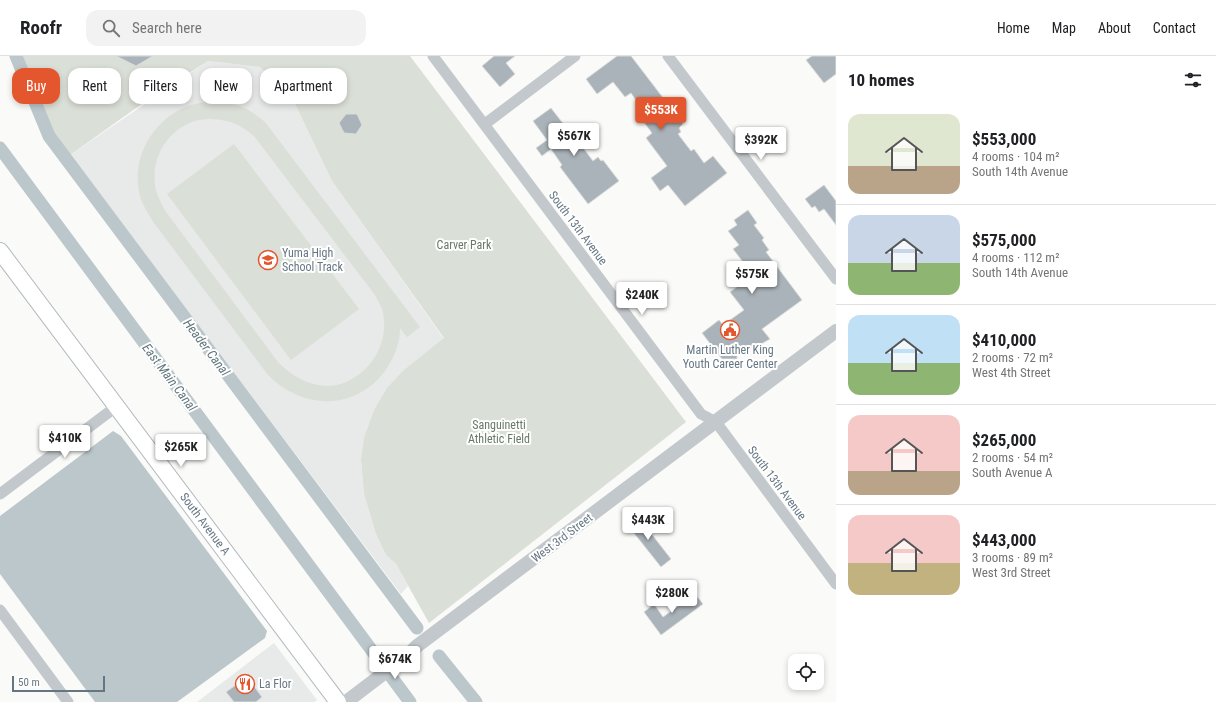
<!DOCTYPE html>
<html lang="en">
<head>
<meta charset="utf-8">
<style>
  body { margin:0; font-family:"Roboto Condensed",sans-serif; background:#f2f2f2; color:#202124; height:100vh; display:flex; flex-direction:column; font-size:15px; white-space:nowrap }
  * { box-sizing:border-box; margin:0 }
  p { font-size:13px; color:#757577 }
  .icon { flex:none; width:22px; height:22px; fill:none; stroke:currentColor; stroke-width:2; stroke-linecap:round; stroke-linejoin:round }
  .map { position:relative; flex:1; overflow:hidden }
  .side { display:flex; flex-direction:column; background:#fff; width:380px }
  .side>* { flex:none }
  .guide { position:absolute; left:12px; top:12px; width:380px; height:36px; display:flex; gap:8px }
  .fabs { position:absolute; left:788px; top:598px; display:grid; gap:8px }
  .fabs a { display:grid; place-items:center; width:36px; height:36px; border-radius:8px; background:#fff; box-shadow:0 2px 6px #0003; font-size:20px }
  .scale { position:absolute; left:12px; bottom:10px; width:93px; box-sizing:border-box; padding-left:4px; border:2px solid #657683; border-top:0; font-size:11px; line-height:14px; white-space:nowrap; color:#657683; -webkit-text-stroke:3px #fff; paint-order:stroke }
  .price { position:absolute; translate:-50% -34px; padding:0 9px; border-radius:4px; background:#fff; color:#222; font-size:13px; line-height:26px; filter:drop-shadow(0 1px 2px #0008) }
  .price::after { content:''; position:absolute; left:50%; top:24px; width:12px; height:9px; margin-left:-6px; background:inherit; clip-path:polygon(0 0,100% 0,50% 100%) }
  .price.active { background:#e4572e; color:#fff }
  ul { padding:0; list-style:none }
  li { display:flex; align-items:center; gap:12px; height:100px; padding:0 12px }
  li+li { border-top:1px solid #e0e0e0 }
  li span { display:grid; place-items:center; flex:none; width:112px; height:80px; border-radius:12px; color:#555 }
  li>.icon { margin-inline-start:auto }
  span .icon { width:48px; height:48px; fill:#fffc; stroke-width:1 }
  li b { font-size:17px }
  h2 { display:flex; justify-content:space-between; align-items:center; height:48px; padding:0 12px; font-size:17px }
  .tag { padding:0 14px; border-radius:12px; background:#fff; box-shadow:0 2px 6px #0003; font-size:14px; line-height:36px }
  .tag.active { background:#e4572e; color:#fff }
  header { display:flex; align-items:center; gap:24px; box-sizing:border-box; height:56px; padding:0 20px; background:#fff; border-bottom:1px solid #e0e0e0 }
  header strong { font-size:19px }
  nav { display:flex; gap:22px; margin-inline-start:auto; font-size:14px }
  .search { width:280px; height:36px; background:#f2f2f2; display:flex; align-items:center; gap:10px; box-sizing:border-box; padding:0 14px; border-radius:12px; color:#757577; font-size:15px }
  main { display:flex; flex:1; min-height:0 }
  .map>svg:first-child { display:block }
  .built { fill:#e8e9e9 }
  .green { fill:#dadfd7; fill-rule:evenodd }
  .water { fill:#bbc7cb }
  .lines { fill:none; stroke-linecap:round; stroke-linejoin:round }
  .canal { stroke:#bbc7cb; stroke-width:13 }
  .building { fill:#aab3b9; stroke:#dcdcda }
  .secondary-casing { stroke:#b3babf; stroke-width:18 }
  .minor { stroke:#c3c8cc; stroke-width:11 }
  .tertiary { stroke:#c3c8cc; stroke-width:14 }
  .secondary { stroke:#fff; stroke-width:16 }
  .labels { text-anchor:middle; stroke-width:4; stroke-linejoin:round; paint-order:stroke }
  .street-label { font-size:12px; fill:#657683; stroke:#fff }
  .park-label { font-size:12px; fill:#687a64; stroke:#fff }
  .poi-label { font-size:12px; fill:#657683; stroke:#fff; text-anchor:start }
  .water-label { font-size:13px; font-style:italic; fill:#60757c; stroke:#fff }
</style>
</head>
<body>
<header>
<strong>Roofr</strong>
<div class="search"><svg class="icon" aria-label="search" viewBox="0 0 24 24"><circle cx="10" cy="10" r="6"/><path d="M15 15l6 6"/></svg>Search here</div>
<nav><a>Home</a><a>Map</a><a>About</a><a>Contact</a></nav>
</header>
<main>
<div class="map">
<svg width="836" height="646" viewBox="0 0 836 646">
  <rect width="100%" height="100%" fill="#fafaf8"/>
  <path class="built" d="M 208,5 L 260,11 L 295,48 L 332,125 L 444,283 L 374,354 L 364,381 L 361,403 L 364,438 L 376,478 L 386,499 L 396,508 L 408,530 L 401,538 L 70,99 Z
    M 274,587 L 317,644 L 314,646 L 197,646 Z"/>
  <path class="green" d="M 23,0 L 410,0 L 686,366 L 429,567 L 396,508 L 386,499 L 376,478 L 364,438 L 361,403 L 364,381 L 374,354 L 387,332 L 404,314 L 444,282 L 332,125 L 295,48 L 260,11 L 208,5 L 153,40 L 70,99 L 51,76 Z
    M 213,45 C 236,47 247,51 265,66 L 420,271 L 407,281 L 400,272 C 400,287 395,299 387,312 C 358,355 303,355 268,319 L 154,167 C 149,159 143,150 140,140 C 131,104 150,68 183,52 C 192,48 203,46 213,45 ZM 211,63 C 231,64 239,68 254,80 L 375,239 C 377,243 380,248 382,253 C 391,284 372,318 341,328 C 318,335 293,322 278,306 L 166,156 C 162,149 158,142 156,134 C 149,103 168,71 199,64 C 203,63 207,63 211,63 Z
    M 234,88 L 359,253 L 291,304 L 167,138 Z"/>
  <path class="water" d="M 113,375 L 121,380 L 267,575 L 265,582 L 177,646 L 95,646 L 0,518 L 0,460 Z"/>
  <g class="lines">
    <path class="canal" d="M 16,0 L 49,80 L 417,572
      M 0,92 L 410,646
      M 439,600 L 476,646"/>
  </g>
  <path class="building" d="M 116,0 L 153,0 L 136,10 Z
    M 494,0 L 515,0 L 506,7 L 515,18 L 500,31 L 482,10 Z
    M 617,0 L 631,0 L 641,13 L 683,68 L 679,72 L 681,76 L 678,78 L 691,95 L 694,93 L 704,107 L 713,100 L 727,117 L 685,150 L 668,129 L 660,135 L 651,122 L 667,110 L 646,82 L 652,77 L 640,61 L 645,57 L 631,37 L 625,41 L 613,26 L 597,38 L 586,23 Z
    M 812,0 L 836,0 L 836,18 L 824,27 L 806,4 Z
    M 551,52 L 565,70 L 568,69 L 573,75 L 578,71 L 584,80 L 578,85 L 593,105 L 598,101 L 601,105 L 603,104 L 619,125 L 588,148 L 560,111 L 562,109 L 551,93 L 542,100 L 536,92 L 547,84 L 533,65 Z
    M 346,58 L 357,58 L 362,69 L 356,78 L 344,77 L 339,67 Z
    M 824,129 L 836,145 L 836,169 L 824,153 L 819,156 L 815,150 L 812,152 L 805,143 Z
    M 748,154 L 757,167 L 754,169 L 764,182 L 762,184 L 769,194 L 766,196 L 802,244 L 762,273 L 770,283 L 754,292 L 737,296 L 737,303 L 722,303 L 702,277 L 719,264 L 723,269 L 744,254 L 730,236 L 753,219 L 733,193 L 739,189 L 728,175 L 737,169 L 734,164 Z
    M 636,458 L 671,503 L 661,511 L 626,467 Z
    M 695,538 L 703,548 L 661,579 L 644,556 L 654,548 L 663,561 Z
    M 247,621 L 262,641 L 256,646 L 234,646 L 226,636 Z"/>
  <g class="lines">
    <g class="secondary-casing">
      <path id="secondary" d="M 0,195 L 338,646"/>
    </g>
    <path class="minor" d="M 433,0 L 701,358 L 716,366 L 836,528
      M 668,0 L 836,223
      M 485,68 L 575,0
      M 0,438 L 117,350
      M 0,554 L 68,646"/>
    <path class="tertiary" d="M 346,646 L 409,598 L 417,590 L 836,275"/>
    <use href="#secondary" class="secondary"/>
  </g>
  <defs>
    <g id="school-ring" transform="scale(1)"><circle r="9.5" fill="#fff" stroke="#e4572e" stroke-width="1.5"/><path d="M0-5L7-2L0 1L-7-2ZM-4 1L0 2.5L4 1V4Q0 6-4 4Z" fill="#e4572e"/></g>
    <g id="civic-ring" transform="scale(1)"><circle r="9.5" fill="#fff" stroke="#e4572e" stroke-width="1.5"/><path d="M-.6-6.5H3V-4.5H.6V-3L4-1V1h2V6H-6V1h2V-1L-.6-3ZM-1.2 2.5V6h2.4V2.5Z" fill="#e4572e"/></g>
    <g id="restaurant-ring" transform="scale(1)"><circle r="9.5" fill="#fff" stroke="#e4572e" stroke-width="1.5"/><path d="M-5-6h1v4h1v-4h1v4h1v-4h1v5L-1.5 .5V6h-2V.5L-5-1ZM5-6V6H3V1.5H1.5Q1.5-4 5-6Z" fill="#e4572e"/></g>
  </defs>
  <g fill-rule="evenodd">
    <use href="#school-ring" x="268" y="204"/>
    <use href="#civic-ring" x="730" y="274"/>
    <use href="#restaurant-ring" x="245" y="628"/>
  </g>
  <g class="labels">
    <g class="street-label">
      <text transform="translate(578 172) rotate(53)" y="4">South 13th Avenue</text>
      <text transform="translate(777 427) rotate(53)" y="4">South 13th Avenue</text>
      <text transform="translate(205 468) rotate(53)" y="4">South Avenue A</text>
      <text transform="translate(562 482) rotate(-37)" y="4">West 3rd Street</text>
    </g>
    <g class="park-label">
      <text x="464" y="193">Carver Park</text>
      <text x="499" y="373">Sanguinetti<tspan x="499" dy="14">Athletic Field</tspan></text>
    </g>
    <g class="poi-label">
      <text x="282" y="201">Yuma High<tspan x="282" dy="14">School Track</tspan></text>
      <text x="730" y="298" text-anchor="middle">Martin Luther King<tspan x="730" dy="14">Youth Career Center</tspan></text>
      <text x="259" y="632">La Flor</text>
    </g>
    <g class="water-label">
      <text transform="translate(207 291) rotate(53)" y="5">Header Canal</text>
      <text transform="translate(170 321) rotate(53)" y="5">East Main Canal</text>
    </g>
  </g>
</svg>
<div class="fabs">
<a><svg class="icon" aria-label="locate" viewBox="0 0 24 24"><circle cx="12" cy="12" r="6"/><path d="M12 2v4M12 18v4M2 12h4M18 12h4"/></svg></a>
</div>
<div class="scale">50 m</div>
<b class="price active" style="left:661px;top:75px">$553K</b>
<b class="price" style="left:574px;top:101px">$567K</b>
<b class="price" style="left:761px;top:105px">$392K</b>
<b class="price" style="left:752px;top:239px">$575K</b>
<b class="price" style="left:642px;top:260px">$240K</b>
<b class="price" style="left:65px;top:403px">$410K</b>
<b class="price" style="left:181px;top:412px">$265K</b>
<b class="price" style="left:648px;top:485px">$443K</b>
<b class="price" style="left:672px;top:558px">$280K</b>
<b class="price" style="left:395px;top:624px">$674K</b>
<div class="guide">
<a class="tag active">Buy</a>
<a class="tag">Rent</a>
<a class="tag">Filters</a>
<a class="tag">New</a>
<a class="tag">Apartment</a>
</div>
</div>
<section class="side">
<h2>10 homes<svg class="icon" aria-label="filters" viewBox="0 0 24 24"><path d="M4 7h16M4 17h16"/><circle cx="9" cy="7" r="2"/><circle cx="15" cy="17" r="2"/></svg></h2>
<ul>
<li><span style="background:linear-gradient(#dfe7d0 65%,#b9a48a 0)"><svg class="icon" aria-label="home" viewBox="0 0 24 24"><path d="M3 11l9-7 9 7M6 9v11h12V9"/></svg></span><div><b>$553,000</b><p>4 rooms · 104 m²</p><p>South 14th Avenue</p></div></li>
<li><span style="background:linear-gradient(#c9d6e8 60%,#8fb573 0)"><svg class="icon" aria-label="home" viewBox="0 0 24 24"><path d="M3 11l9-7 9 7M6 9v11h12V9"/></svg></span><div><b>$575,000</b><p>4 rooms · 112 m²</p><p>South 14th Avenue</p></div></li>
<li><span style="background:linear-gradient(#bfe0f5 60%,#8fb573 0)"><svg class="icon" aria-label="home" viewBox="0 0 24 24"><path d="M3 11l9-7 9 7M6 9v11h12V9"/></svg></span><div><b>$410,000</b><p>2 rooms · 72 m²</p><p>West 4th Street</p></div></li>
<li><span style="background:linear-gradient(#f6c9c9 70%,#b9a48a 0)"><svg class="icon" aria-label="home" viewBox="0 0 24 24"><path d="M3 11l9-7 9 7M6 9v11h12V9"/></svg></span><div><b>$265,000</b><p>2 rooms · 54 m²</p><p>South Avenue A</p></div></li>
<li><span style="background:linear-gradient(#f6c9c9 60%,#c2b280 0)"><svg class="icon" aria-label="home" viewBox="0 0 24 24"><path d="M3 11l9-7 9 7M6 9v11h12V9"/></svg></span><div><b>$443,000</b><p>3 rooms · 89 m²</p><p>West 3rd Street</p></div></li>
</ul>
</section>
</main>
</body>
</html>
